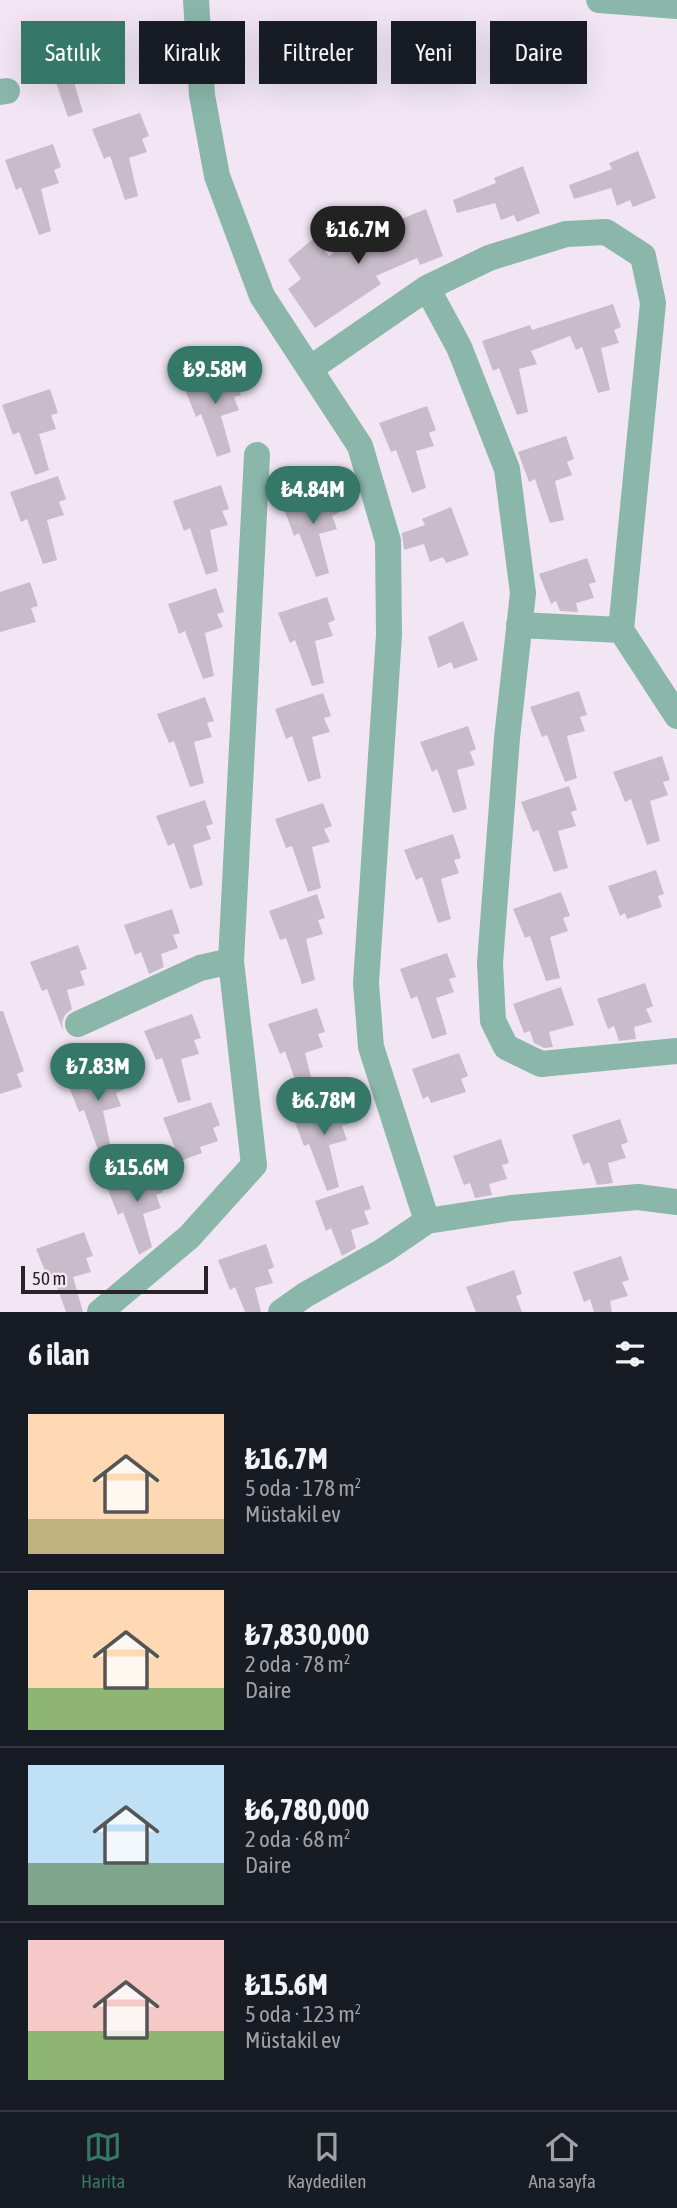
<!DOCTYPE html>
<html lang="tr">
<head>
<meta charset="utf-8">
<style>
  body { margin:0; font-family:"Asap Condensed",sans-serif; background:#242831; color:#f1f3f6; height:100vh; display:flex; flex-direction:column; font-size:26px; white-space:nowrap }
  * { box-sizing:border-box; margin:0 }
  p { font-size:23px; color:#9ea1a6 }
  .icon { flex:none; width:38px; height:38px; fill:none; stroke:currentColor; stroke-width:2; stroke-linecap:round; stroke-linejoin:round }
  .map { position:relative; height:1312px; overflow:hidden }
  .details { display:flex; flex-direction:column; background:#171b24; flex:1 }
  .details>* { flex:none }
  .guide { position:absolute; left:21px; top:21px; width:635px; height:63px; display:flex; gap:14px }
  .scale { position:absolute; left:21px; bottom:18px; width:187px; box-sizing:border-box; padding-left:7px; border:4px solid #282329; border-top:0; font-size:19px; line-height:24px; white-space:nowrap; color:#282329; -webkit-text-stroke:5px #f2e6f5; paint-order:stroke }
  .price { position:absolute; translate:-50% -60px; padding:0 16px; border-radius:24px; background:#367868; color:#fff; font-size:23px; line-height:46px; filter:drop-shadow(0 2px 4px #0008) }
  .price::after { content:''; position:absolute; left:50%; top:42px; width:21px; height:16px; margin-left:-10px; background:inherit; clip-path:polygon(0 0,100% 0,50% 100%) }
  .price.selected { background:#222; color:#fff }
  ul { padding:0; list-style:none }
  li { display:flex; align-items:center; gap:21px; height:175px; padding:0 28px }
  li+li { border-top:2px solid #363941 }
  li span { display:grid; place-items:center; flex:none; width:196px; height:140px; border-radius:0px; color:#555 }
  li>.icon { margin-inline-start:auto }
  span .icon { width:84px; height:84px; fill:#fffc; stroke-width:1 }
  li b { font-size:30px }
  h2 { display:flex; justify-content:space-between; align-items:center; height:84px; padding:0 28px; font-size:30px }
  .pill { padding:0 24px; border-radius:0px; background:#171b24; box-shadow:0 7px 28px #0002; font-size:24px; line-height:63px }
  .pill.selected { background:#367868; color:#fff }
  .tabs { display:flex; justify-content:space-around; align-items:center; height:98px; border-top:2px solid #363941; background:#171b24; font-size:19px; color:#9ea1a6 }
  .tabs a { display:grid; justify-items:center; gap:4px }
  .tabs .selected { color:#367868 }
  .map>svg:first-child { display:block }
  .building { fill:#c8bcca }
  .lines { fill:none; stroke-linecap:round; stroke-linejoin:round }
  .minor { stroke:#8bb7ab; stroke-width:26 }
</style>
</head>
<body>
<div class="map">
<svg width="677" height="1312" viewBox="0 0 677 1312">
  <rect width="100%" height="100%" fill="#f2e6f5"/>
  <path class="building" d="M 84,31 L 92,54 L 85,57 L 90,70 L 72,76 L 83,112 L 68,117 L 53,74 L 47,77 L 36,47 Z
    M 140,113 L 149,136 L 142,139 L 147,152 L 129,158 L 138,196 L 125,200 L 110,156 L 104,159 L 92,129 Z
    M 53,144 L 61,167 L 54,170 L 59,183 L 41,189 L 51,231 L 39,235 L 21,187 L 16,190 L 5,160 Z
    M 638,151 L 656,198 L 633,207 L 630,200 L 617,206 L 611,188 L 574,199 L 569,185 L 612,169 L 609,163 Z
    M 523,166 L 540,213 L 517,222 L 514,215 L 501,220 L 495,203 L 457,213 L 453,200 L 496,183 L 494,178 Z
    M 426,209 L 443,256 L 420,265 L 417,258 L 376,276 L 381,284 L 315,328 L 288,289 L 301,279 L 288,260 L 314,238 L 329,256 L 352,240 L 355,244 L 399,226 L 396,221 Z
    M 613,304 L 621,327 L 614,330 L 619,343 L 601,348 L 610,390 L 598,393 L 582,347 L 576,350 L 570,336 L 531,351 L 537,364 L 519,369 L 528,412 L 517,415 L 499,368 L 493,371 L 482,341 L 530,325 L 532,330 Z
    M 233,371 L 241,395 L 234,397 L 239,410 L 221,416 L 231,452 L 217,457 L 201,414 L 196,417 L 184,387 Z
    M 50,389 L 58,413 L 51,415 L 56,429 L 39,434 L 49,470 L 35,475 L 19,432 L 13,435 L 2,405 Z
    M 427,406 L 436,430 L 429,433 L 434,446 L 416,451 L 426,488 L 412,493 L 396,450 L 391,452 L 379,423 Z
    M 566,436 L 574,459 L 567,462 L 572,475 L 555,481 L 564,520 L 550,523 L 535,479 L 529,482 L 518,452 Z
    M 58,476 L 66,499 L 59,502 L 64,515 L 47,520 L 57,560 L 43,564 L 27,519 L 21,522 L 10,492 Z
    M 221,485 L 229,509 L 222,511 L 228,525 L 210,530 L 218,571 L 206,575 L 190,528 L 184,531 L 173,501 Z
    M 331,490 L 339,513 L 332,516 L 337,529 L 319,534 L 329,573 L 316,577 L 299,533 L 294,536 L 283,506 Z
    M 451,507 L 469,555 L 446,563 L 443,557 L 430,562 L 424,544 L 404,550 L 402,533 L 425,525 L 422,519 Z
    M 587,558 L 596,582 L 589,584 L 594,598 L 576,603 L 578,612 L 560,611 L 556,601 L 551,604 L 539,574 Z
    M 30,582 L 38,606 L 31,608 L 36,622 L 0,632 L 0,592 Z
    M 216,588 L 224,612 L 217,614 L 223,627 L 205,633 L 214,676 L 203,679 L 185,631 L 179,634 L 168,604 Z
    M 327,597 L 335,620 L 328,623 L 333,636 L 315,641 L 324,683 L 312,686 L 295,640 L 290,643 L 278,613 Z
    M 463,621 L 478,660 L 454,669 L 451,662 L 438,668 L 428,637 Z
    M 579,691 L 587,715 L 580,717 L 585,731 L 567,736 L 577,778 L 565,782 L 547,735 L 542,737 L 530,707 Z
    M 323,693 L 331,716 L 324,718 L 330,732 L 312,737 L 321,778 L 308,782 L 292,736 L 286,739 L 275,709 Z
    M 205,697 L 214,721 L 207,723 L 212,737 L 194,742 L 204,783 L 190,787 L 174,741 L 169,743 L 157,714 Z
    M 468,726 L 476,749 L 470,752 L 475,765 L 457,770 L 467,809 L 453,813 L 437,769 L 432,772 L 420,742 Z
    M 662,756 L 670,780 L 663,782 L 668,795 L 650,801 L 660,841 L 647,845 L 631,799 L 625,802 L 613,772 Z
    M 569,786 L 577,810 L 571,812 L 576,826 L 558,831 L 568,868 L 554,872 L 538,830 L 533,832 L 521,802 Z
    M 205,800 L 213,824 L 206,826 L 211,839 L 193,845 L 203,885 L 190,889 L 174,843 L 168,846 L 156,816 Z
    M 323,803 L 332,826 L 324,829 L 330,842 L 312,847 L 321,888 L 308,892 L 292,846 L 286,848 L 275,819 Z
    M 453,834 L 461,858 L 454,860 L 459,873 L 441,879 L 451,919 L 438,923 L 422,877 L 416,880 L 404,850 Z
    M 656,870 L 664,894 L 658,896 L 662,907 L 627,919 L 625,913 L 620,916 L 608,886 Z
    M 561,892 L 570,916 L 563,918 L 568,931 L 550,937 L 560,978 L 546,981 L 530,936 L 525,938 L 513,909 Z
    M 317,894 L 325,918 L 318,920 L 323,934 L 306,939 L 315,980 L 302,984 L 286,938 L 280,940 L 269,911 Z
    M 172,909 L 180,933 L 173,935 L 178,948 L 161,954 L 164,967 L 149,974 L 141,952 L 135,955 L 124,925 Z
    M 78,945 L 87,969 L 80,971 L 85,985 L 67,990 L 72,1009 L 65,1015 L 62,1022 L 63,1031 L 47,989 L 42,991 L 30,962 Z
    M 447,953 L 456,977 L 449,979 L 454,992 L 436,998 L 447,1034 L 432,1039 L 417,996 L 411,999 L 400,969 Z
    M 645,983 L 653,1006 L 646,1009 L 652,1022 L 634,1027 L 636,1039 L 619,1041 L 614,1026 L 608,1029 L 597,999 Z
    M 561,987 L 574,1025 L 549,1032 L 553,1047 L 544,1048 L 534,1043 L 530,1031 L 524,1033 L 513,1004 Z
    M 317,1008 L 325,1032 L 318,1034 L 323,1047 L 305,1053 L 315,1093 L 301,1097 L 285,1051 L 280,1054 L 268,1024 Z
    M 0,1011 L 3,1011 L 24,1071 L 17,1074 L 22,1087 L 0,1094 Z
    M 192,1014 L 201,1038 L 194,1040 L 199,1054 L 181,1059 L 191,1100 L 178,1103 L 162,1058 L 156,1060 L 144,1031 Z
    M 459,1053 L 468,1076 L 461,1079 L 466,1092 L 431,1103 L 428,1096 L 423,1099 L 412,1069 Z
    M 115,1067 L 123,1090 L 116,1093 L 121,1106 L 103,1111 L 112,1153 L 100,1156 L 84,1110 L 79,1112 L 67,1082 Z
    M 341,1100 L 349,1124 L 342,1126 L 347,1140 L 329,1145 L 339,1187 L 327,1191 L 309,1144 L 304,1146 L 293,1117 Z
    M 211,1102 L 220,1125 L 213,1128 L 218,1141 L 200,1147 L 202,1153 L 180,1161 L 163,1118 Z
    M 620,1119 L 628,1142 L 621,1145 L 626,1158 L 608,1163 L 613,1183 L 597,1185 L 589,1162 L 583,1165 L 572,1135 Z
    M 501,1139 L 509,1163 L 502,1165 L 507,1179 L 489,1184 L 492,1195 L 475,1198 L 470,1183 L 464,1185 L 453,1156 Z
    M 154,1169 L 163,1192 L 156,1195 L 161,1208 L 143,1214 L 152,1247 L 139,1255 L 123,1212 L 118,1215 L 106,1185 Z
    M 363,1185 L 371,1209 L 364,1211 L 369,1224 L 351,1230 L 356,1248 L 342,1256 L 331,1228 L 326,1231 L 315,1201 Z
    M 84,1232 L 93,1256 L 86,1258 L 91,1272 L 73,1277 L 83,1312 L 66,1312 L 53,1276 L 48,1278 L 36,1249 Z
    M 266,1244 L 274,1267 L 268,1270 L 273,1283 L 255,1288 L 261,1312 L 245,1312 L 235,1287 L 230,1290 L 218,1260 Z
    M 621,1256 L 629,1280 L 622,1282 L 628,1296 L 610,1301 L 612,1312 L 594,1312 L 590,1299 L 584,1302 L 573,1272 Z
    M 514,1270 L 522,1294 L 516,1296 L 522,1312 L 476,1312 L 466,1287 Z"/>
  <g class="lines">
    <path class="minor" d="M 196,0 L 202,95 L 217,176 L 262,296 L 360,446 L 388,541 L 389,635 L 366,983 L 371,1047 L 427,1221
      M 599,0 L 677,6
      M 0,92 L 7,91
      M 427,288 L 459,347 L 507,469 L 523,593 L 507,738 L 490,963 L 493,1021 L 506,1047 L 541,1064 L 677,1051
      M 311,368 L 427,288 L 489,258 L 566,234 L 606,232 L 643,256 L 653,303 L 621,630 L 677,716
      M 519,625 L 621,630
      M 231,961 L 257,455
      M 78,1024 L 200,968 L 231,961 L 254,1165 L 189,1237 L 100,1312
      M 281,1312 L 305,1295 L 383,1251 L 427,1221 L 511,1208 L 638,1197 L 677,1202"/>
  </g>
</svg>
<div class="scale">50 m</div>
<b class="price selected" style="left:358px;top:266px">₺16.7M</b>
<b class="price" style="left:215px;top:406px">₺9.58M</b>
<b class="price" style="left:313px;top:526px">₺4.84M</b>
<b class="price" style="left:98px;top:1103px">₺7.83M</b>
<b class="price" style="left:324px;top:1137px">₺6.78M</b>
<b class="price" style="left:137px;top:1204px">₺15.6M</b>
<div class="guide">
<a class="pill selected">Satılık</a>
<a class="pill">Kiralık</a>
<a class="pill">Filtreler</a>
<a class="pill">Yeni</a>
<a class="pill">Daire</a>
</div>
</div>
<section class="details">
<h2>6 ilan<svg class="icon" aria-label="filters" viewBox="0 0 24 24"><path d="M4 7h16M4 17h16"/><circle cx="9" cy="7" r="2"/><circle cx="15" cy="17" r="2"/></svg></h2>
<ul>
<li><span style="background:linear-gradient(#ffd9b3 75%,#c2b280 0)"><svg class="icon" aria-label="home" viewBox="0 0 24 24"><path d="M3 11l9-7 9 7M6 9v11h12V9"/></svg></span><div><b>₺16.7M</b><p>5 oda · 178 m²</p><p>Müstakil ev</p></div></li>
<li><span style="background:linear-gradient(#ffd9b3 70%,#8fb573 0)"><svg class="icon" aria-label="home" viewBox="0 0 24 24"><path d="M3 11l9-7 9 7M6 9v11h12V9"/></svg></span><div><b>₺7,830,000</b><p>2 oda · 78 m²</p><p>Daire</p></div></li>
<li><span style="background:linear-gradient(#bfe0f5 70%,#7fa58c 0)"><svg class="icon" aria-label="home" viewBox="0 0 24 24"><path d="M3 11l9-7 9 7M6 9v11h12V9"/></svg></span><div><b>₺6,780,000</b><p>2 oda · 68 m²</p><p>Daire</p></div></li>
<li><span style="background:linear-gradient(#f6c9c9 65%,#8fb573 0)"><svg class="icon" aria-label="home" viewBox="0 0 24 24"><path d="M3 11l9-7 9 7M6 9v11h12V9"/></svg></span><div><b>₺15.6M</b><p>5 oda · 123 m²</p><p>Müstakil ev</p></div></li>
</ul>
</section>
<nav class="tabs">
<a class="selected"><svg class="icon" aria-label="map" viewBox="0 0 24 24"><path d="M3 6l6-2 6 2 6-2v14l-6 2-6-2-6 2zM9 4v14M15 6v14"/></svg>Harita</a>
<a><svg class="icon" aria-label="saved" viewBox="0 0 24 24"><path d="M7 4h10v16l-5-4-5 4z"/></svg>Kaydedilen</a>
<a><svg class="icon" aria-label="home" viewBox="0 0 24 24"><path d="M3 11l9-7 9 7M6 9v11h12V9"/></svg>Ana sayfa</a>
</nav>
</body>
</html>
